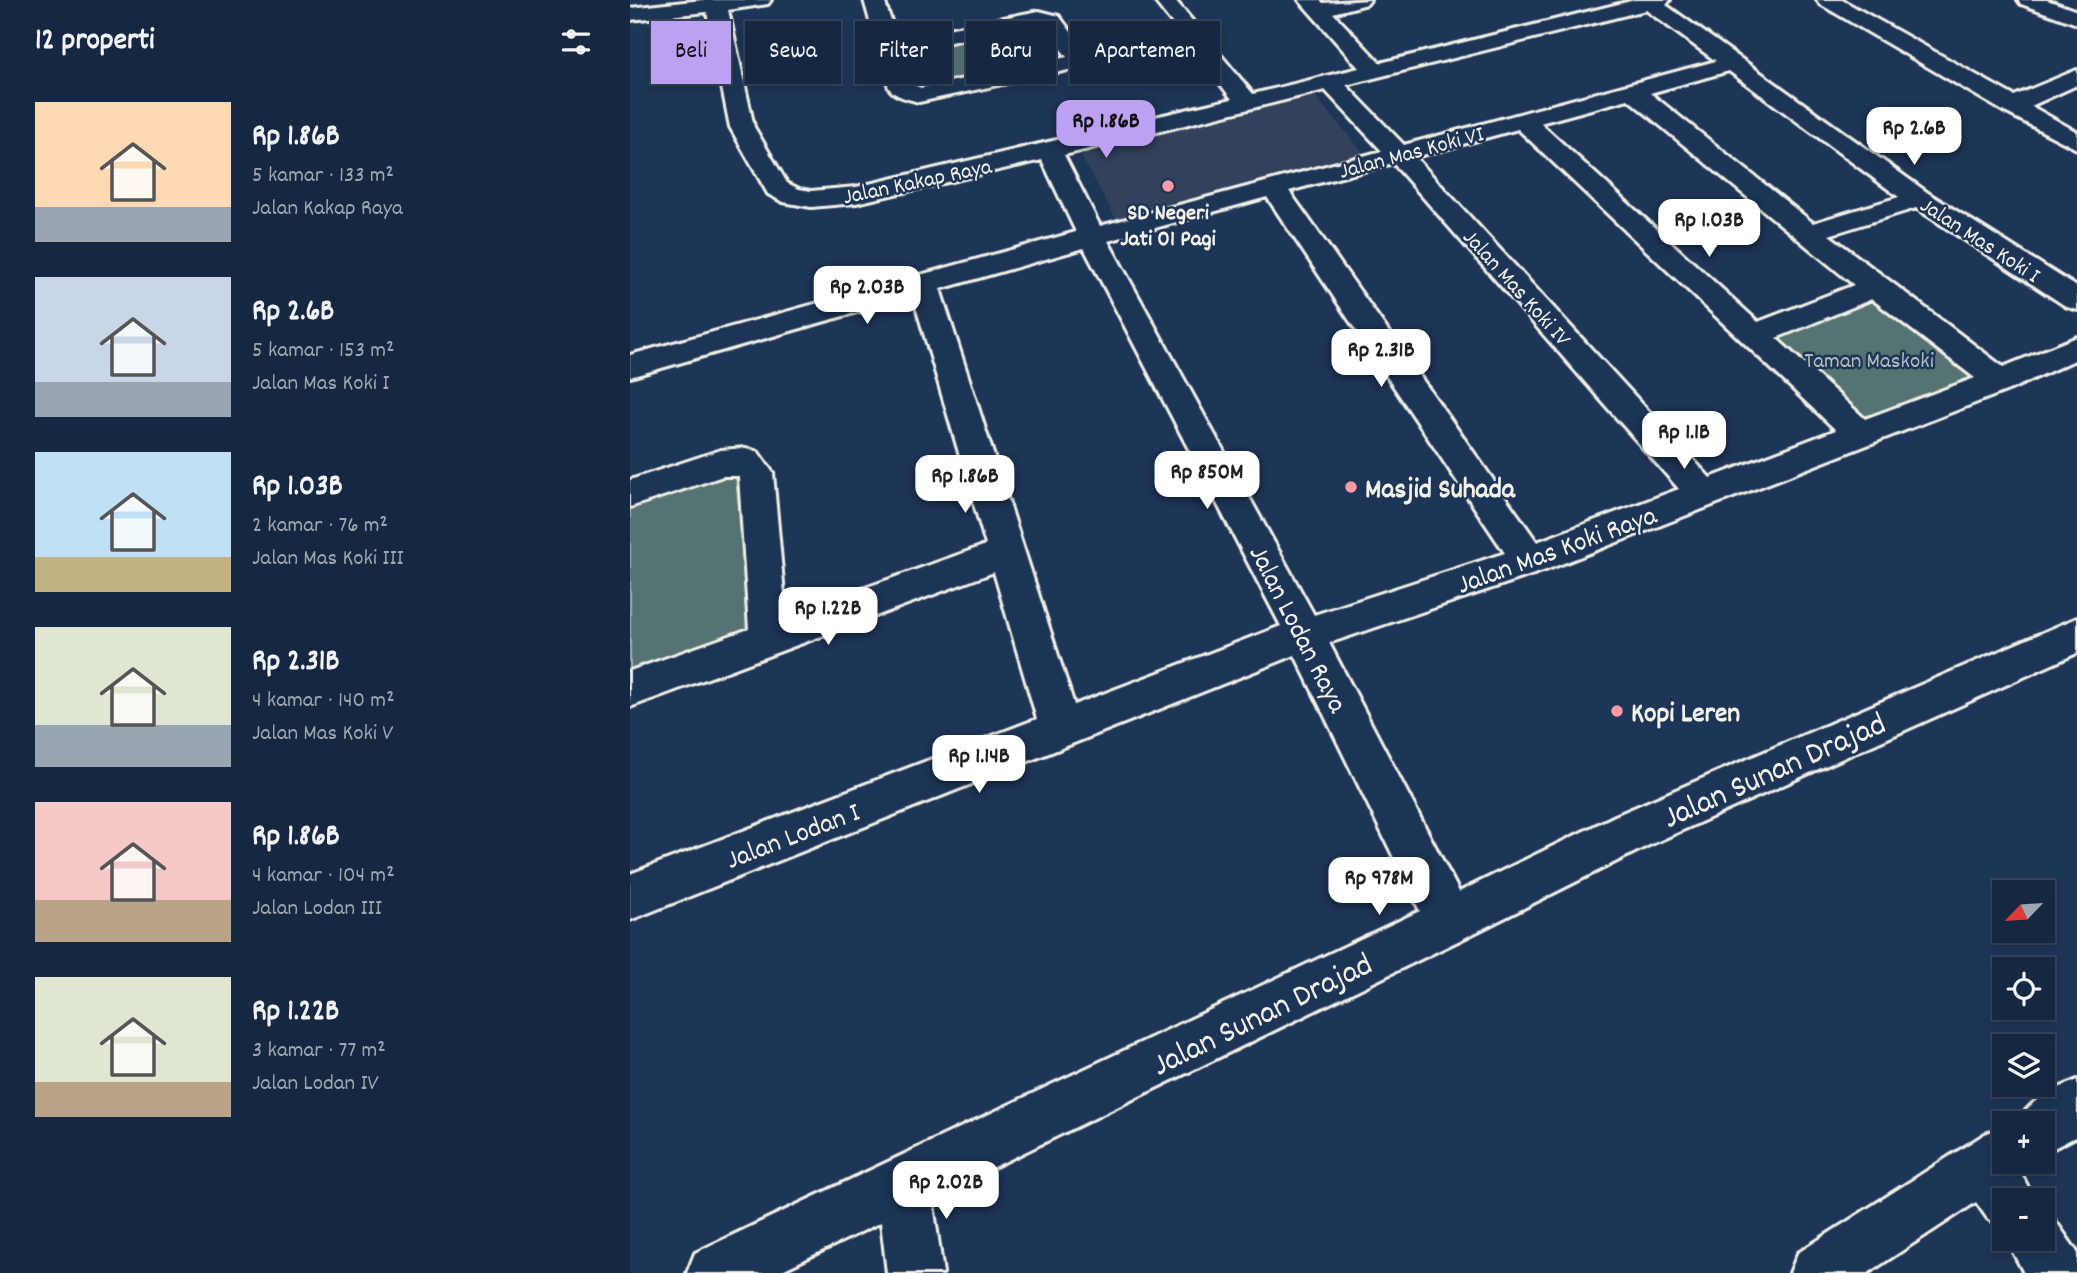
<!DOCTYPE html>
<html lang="id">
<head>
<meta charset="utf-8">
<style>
  body { margin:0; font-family:Dekko,sans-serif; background:#23344c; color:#f1f3f6; height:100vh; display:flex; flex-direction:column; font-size:26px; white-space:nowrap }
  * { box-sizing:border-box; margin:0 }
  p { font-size:23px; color:#9ea6b1 }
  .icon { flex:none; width:38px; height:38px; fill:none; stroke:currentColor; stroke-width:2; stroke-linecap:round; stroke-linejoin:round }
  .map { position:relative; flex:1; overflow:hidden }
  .panel { display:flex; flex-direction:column; background:#162841; width:630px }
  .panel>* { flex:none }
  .banner { position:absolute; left:21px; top:21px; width:665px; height:63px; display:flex; gap:14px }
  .needle { width:46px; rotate:245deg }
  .fabs { position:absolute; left:1362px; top:880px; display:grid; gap:14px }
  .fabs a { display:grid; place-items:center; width:63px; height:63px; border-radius:0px; background:#162841; box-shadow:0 4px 10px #0003,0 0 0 2px #35445a; font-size:35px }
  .price { position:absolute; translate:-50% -60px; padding:0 16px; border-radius:14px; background:#fff; color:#222; font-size:23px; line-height:46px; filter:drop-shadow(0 2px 4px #0008) }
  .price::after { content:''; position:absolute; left:50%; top:42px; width:21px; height:16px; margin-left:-10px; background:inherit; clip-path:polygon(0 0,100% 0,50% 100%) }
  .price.on { background:#bca0f2; color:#111 }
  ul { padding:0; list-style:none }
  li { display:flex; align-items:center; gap:21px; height:175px; padding:0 35px }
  li span { display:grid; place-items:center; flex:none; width:196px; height:140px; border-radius:0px; color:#555 }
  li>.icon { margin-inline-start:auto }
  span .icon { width:84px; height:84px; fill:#fffc; stroke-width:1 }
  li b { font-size:30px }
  h2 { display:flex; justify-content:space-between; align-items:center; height:84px; padding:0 35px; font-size:30px }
  .chip { padding:0 24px; border-radius:0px; background:#162841; box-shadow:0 4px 10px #0003,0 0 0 2px #35445a; font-size:24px; line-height:63px }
  .chip.on { background:#bca0f2; color:#111 }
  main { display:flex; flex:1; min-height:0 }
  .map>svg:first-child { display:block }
  .built { fill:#30425c }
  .green { fill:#547372; stroke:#a4b2ad; stroke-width:2 }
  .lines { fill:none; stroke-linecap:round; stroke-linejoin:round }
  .minor-casing { stroke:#f4f1e8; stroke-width:6 }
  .minor { fill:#1d3557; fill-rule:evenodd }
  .poi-dot { fill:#ff9aa2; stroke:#1d3557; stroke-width:2.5 }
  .labels { text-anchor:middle; stroke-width:5; stroke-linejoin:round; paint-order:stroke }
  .far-street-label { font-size:23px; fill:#f4f1e8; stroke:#1d3557 }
  .far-poi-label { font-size:23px; font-weight:bold; fill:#f4f1e8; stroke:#1d3557 }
  .far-park-label { font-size:23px; fill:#b4bfb9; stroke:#1d3557 }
  .poi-label { font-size:28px; font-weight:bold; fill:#f4f1e8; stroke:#1d3557; text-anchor:start }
  .street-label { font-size:28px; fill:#f4f1e8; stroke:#1d3557 }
  .near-street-label { font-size:33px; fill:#f4f1e8; stroke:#1d3557 }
</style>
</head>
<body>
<main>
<section class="panel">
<h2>12 properti<svg class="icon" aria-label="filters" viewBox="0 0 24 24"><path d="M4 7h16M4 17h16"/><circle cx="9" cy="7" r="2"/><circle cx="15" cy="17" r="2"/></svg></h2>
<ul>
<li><span style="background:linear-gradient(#ffd9b3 75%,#9aa5b1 0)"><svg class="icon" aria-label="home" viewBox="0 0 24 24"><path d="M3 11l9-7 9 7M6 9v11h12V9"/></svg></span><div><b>Rp 1.86B</b><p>5 kamar · 133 m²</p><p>Jalan Kakap Raya</p></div></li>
<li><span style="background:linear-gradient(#c9d6e8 75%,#9aa5b1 0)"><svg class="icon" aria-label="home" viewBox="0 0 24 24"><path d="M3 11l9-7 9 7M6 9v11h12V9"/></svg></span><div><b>Rp 2.6B</b><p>5 kamar · 153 m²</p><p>Jalan Mas Koki I</p></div></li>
<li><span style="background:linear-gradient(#bfe0f5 75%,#c2b280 0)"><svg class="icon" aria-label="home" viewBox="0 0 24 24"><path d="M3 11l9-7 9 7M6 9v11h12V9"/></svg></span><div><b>Rp 1.03B</b><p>2 kamar · 76 m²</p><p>Jalan Mas Koki III</p></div></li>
<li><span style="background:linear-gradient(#dfe7d0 70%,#9aa5b1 0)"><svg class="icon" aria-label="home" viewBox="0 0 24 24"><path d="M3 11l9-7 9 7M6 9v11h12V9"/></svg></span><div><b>Rp 2.31B</b><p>4 kamar · 140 m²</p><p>Jalan Mas Koki V</p></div></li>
<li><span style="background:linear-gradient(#f6c9c9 70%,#b9a48a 0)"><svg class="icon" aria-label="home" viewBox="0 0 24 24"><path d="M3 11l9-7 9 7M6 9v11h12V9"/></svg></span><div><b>Rp 1.86B</b><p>4 kamar · 104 m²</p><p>Jalan Lodan III</p></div></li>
<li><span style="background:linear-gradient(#dfe7d0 75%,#b9a48a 0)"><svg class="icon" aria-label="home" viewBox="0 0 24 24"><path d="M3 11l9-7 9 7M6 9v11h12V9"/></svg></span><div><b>Rp 1.22B</b><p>3 kamar · 77 m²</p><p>Jalan Lodan IV</p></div></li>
</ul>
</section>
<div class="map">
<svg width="1447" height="1273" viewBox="0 0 1447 1273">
  <rect width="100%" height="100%" fill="#1d3557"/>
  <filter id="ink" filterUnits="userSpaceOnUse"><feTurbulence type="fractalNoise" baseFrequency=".0143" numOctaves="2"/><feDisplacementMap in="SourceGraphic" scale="14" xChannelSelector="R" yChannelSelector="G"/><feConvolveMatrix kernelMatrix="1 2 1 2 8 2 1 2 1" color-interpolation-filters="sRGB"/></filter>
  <g filter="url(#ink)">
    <path class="built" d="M 683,94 L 733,152 L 486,219 L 449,152 Z"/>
    <path class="green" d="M 402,21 L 425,56 L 292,88 L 274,50 Z
      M 1246,294 L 1356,378 L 1231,426 L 1135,338 Z
      M 105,471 L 124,632 L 0,677 L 0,506 Z"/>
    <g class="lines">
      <g class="minor-casing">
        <path id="minor" d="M 72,0 L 141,0 L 138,4 L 98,10 L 124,127 L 157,183 L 169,189 L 181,191 L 226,187 L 602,99 L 559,44 L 289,102 C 279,99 265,97 259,88 L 234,0 L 254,0 L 267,39 L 409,11 L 429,16 L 457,53 L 550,33 L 524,0 L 545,0 L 623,94 L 729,68 L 669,0 L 690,0 L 693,3 L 740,0 L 737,4 L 703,13 L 750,63 L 1005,0 L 1040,0 L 1036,5 L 1298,193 L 1447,287 L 1447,310 L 1437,307 L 1286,208 L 1199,235 L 1373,367 L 1447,337 L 1447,359 L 1381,389 L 913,571 L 699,643 L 829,892 L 985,816 L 1447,618 L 1447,653 L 1017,846 L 836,937 L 302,1197 L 313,1273 L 257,1273 L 251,1222 L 146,1273 L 57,1273 L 65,1253 L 790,911 L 665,655 L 0,920 L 0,874 L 407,719 L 364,572 L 0,707 L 0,671 L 119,629 L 109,476 L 93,476 L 0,507 L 0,480 L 91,450 L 116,448 L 128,452 L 143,473 L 156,616 L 356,545 L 283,296 L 0,377 L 0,355 L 446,232 L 412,160 L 226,203 L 181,207 L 153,202 L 138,194 L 100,127 L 77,12 L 0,20 L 0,8 ZM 1016,10 L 1086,61 L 774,145 L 716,85 ZM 408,24 L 413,26 L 437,57 L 291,88 L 281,84 L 271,52 ZM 1099,71 L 1269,197 L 1183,223 L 1020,93 ZM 695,90 L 752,151 L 470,226 L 434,155 ZM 998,99 L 1224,285 L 1128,322 L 910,123 ZM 888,129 L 1206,430 L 1080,478 L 785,157 ZM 763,163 L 1049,489 L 907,542 L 659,191 ZM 637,197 L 875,553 L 684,615 L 478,241 ZM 454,248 L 651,626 L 444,705 L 310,289 ZM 1242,299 L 1345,378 L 1235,419 L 1146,338 Z
          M 1187,0 L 1212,0 L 1384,96 L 1447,70 L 1447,85 L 1401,106 L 1447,132 L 1447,149 L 1373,111 L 1190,4 Z
          M 1388,0 L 1417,0 L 1447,11 L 1447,24 L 1391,4 Z
          M 1447,1080 L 1447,1136 L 1412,1154 L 1412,1124 L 1388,1124 C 1397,1100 1424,1090 1447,1080 Z
          M 1374,1127 L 1374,1162 L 1397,1162 L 1391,1173 L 1404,1200 L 1374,1200 L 1374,1226 L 1358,1219 L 1346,1202 L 1238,1273 L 1160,1273 L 1168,1253 L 1355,1134 Z
          M 1412,1215 L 1424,1219 L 1447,1252 L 1447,1273 L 1394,1273 L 1376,1239 L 1412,1239 Z"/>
      </g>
      <use href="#minor" class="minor"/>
    </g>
  </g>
  <g class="poi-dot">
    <circle cx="538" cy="186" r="7"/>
    <circle cx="721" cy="487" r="7"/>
    <circle cx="987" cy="711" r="7"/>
  </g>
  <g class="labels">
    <g class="far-street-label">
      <text transform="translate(781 151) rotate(-15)" y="8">Jalan Mas Koki VI</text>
      <text transform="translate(287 180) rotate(-12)" y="8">Jalan Kakap Raya</text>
      <text transform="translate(1351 239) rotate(33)" y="8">Jalan Mas Koki I</text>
      <text transform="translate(888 287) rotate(48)" y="8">Jalan Mas Koki IV</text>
    </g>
    <g class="far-poi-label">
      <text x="538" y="219">SD Negeri<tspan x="538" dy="26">Jati 01 Pagi</tspan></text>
    </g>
    <g class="far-park-label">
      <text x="1239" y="367">Taman Maskoki</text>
    </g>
    <g class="poi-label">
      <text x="735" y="497">Masjid Suhada</text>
      <text x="1001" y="721">Kopi Leren</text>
    </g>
    <g class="street-label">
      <text transform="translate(926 548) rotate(-20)" y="10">Jalan Mas Koki Raya</text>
      <text transform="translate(670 628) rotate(63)" y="10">Jalan Lodan Raya</text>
      <text transform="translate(162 834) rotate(-21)" y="10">Jalan Lodan I</text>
    </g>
    <g class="near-street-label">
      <text transform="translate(1143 768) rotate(-24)" y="12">Jalan Sunan Drajad</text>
      <text transform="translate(631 1012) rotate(-26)" y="12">Jalan Sunan Drajad</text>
    </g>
  </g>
</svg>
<div class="fabs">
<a><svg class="needle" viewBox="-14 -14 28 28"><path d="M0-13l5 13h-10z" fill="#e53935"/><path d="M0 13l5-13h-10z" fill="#9ea6b1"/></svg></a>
<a><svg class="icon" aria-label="locate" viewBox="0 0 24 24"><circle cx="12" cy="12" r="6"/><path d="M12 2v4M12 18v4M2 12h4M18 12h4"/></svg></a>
<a><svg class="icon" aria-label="layers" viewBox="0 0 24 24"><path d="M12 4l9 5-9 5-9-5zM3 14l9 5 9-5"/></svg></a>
<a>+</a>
<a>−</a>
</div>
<b class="price on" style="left:476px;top:160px">Rp 1.86B</b>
<b class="price" style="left:1284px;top:167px">Rp 2.6B</b>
<b class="price" style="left:1079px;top:259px">Rp 1.03B</b>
<b class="price" style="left:237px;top:326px">Rp 2.03B</b>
<b class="price" style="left:751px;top:389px">Rp 2.31B</b>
<b class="price" style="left:1054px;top:471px">Rp 1.1B</b>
<b class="price" style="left:577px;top:511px">Rp 850M</b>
<b class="price" style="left:335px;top:515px">Rp 1.86B</b>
<b class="price" style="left:198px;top:647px">Rp 1.22B</b>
<b class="price" style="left:349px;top:795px">Rp 1.14B</b>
<b class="price" style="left:749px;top:917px">Rp 978M</b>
<b class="price" style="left:316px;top:1221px">Rp 2.02B</b>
<div class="banner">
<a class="chip on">Beli</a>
<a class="chip">Sewa</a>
<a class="chip">Filter</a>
<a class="chip">Baru</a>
<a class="chip">Apartemen</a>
</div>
</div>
</main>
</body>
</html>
